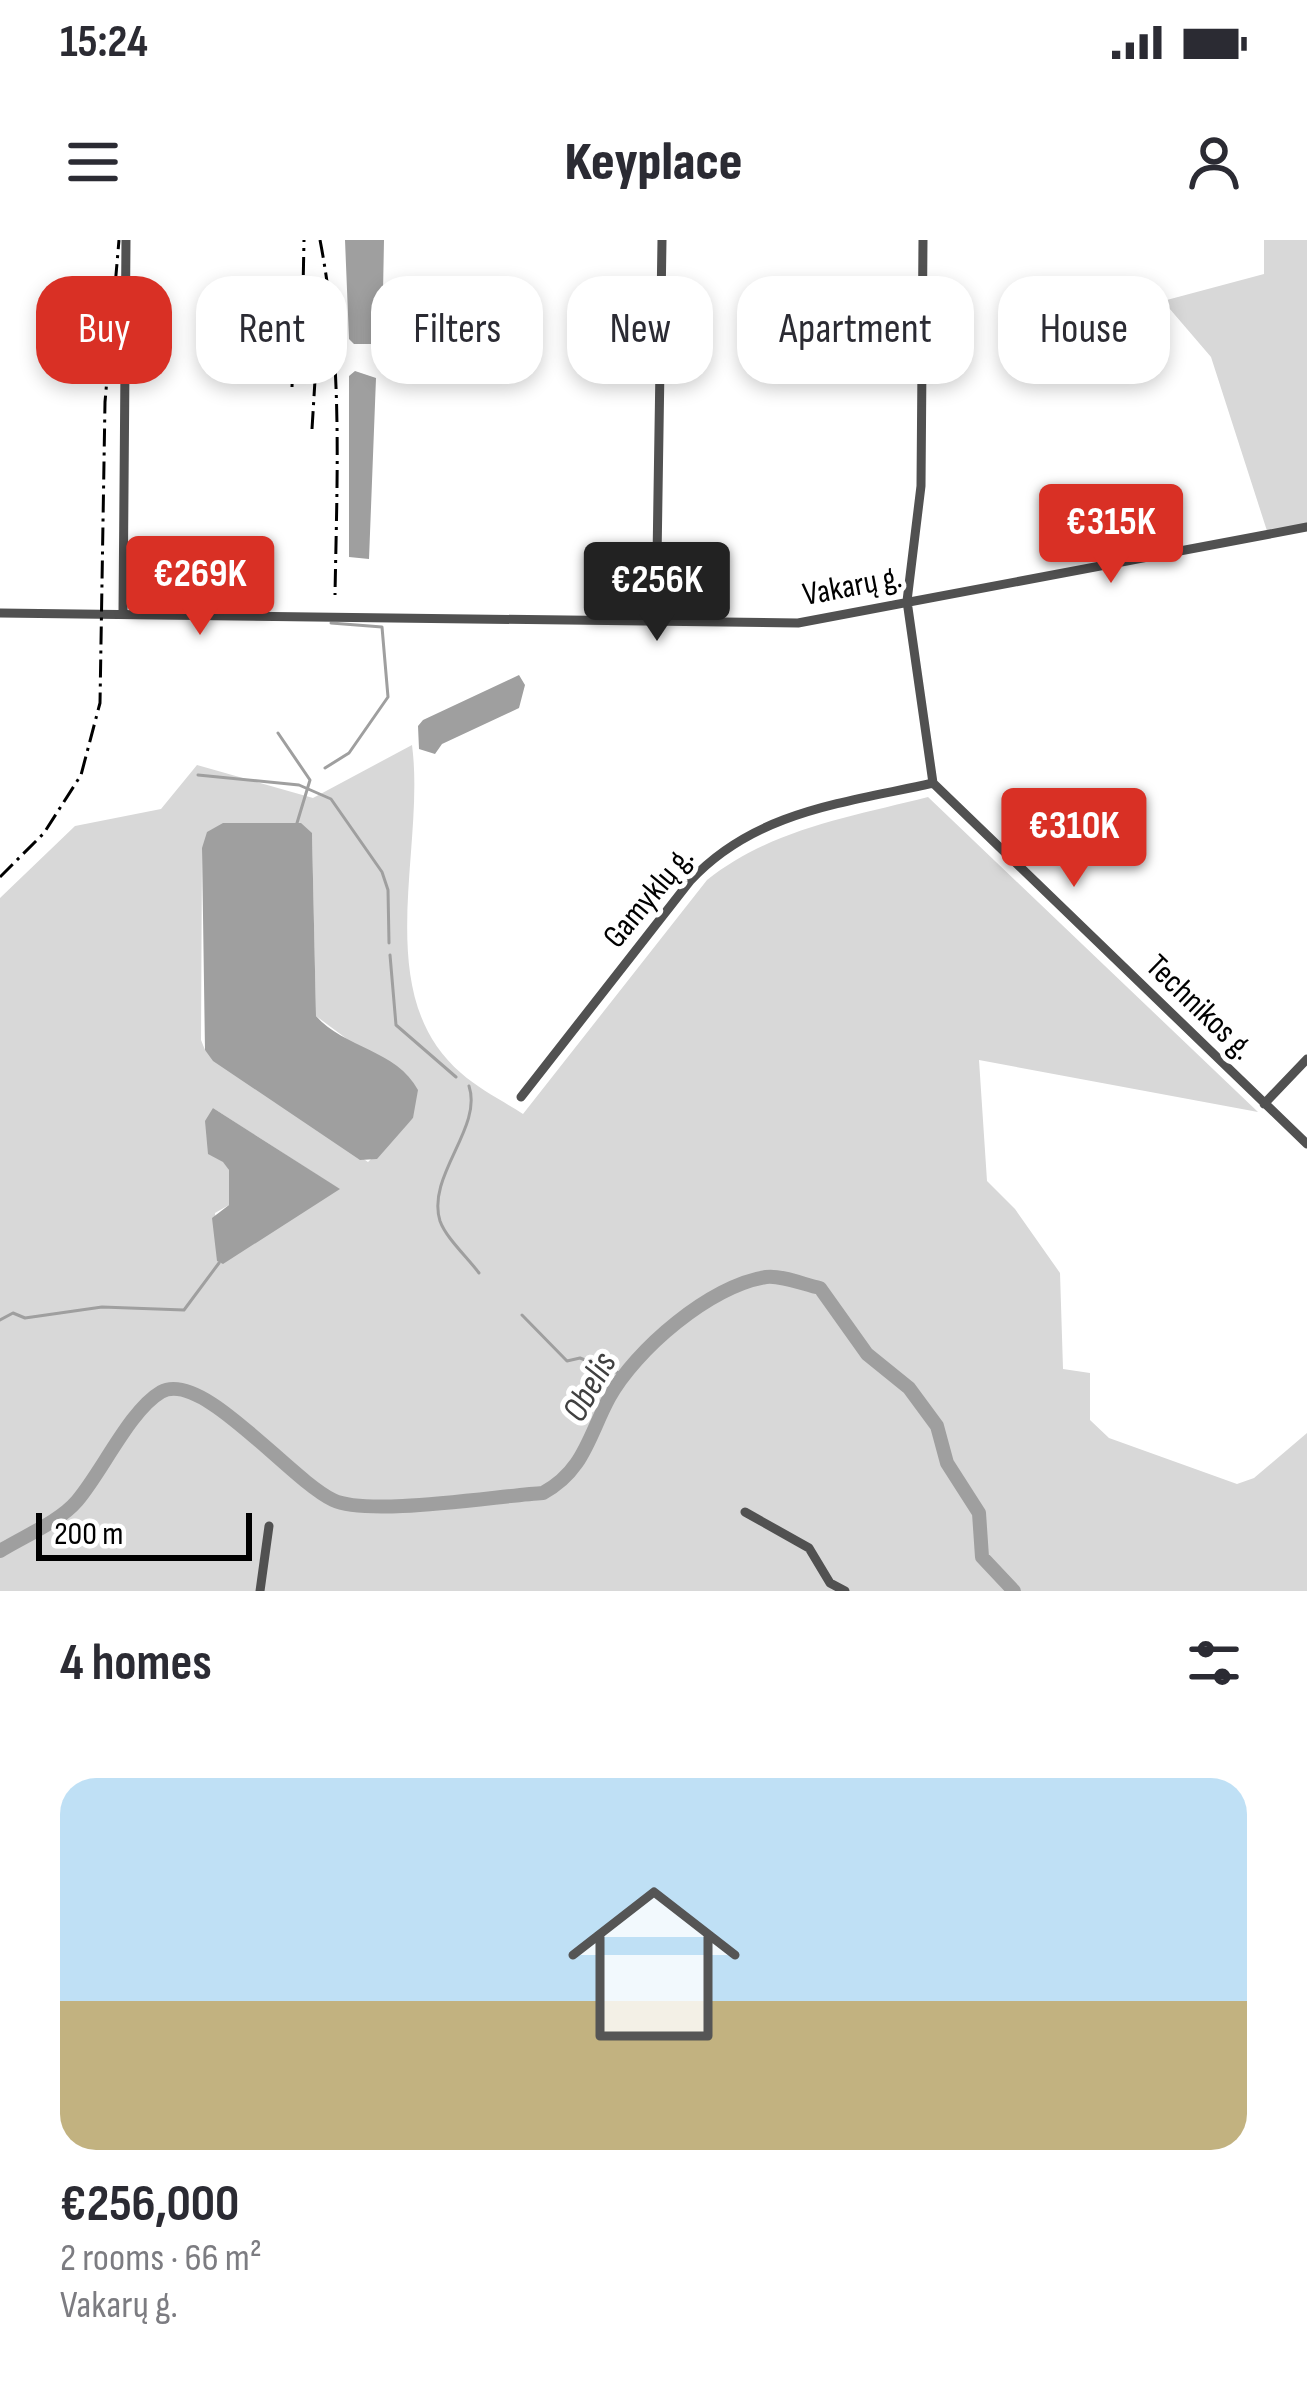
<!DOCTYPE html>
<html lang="en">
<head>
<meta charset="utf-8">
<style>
  body { margin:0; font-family:"Sofia Sans Condensed",sans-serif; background:#f7f7f7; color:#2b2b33; height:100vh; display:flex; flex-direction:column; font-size:45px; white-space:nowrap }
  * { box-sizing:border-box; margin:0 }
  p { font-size:39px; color:#7c7c81 }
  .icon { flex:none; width:66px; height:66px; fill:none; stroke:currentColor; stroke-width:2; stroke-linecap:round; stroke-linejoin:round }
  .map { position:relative; height:1351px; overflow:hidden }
  .details { display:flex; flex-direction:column; background:#fff; flex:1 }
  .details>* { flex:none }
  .top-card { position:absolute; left:36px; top:36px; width:1236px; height:108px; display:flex; gap:24px }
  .scale { position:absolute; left:36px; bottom:30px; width:216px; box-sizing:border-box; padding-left:12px; border:6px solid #000; border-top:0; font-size:33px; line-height:42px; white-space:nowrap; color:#000; -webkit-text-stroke:9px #fff; paint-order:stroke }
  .price { position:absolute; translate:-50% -102px; padding:0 27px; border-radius:12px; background:#d93025; color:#fff; font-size:39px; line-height:78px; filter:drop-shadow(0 3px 6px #0008) }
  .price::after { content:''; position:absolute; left:50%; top:72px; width:36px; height:27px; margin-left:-18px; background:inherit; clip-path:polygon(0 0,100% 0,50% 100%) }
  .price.selected { background:#222; color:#fff }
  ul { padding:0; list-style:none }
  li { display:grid; align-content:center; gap:24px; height:636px; padding:0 60px }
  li+li { border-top:3px solid #e1e1e2 }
  li span { display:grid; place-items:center; height:372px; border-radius:36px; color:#555 }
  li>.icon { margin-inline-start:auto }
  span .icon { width:216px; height:216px; fill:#fffc; stroke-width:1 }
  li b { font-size:51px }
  h2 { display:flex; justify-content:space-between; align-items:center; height:144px; padding:0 60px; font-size:51px }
  .tag { padding:0 42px; border-radius:36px; background:#fff; box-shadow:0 6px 18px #0003; font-size:42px; line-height:108px }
  .tag.selected { background:#d93025; color:#fff }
  .status { display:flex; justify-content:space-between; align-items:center; height:84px; padding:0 60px; background:#fff; direction:ltr }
  .status svg { height:33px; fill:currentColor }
  header { display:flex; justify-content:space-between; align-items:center; height:156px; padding:0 60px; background:#fff; font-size:54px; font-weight:800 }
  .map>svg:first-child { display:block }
  .green { fill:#d8d8d8; fill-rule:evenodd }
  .water { fill:#9f9f9f }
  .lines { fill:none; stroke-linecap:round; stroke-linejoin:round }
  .stream { stroke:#9f9f9f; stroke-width:3 }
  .river { stroke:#9f9f9f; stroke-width:14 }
  .minor { stroke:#515151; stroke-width:9 }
  .rail { stroke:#000; stroke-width:3; stroke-dasharray:18 6 3 6; stroke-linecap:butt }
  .labels { text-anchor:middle; stroke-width:10; stroke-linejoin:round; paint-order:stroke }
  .street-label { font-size:33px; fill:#000; stroke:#fff }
  .water-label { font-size:36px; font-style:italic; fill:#404040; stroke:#fff }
</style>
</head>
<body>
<div class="status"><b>15:24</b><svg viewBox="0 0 49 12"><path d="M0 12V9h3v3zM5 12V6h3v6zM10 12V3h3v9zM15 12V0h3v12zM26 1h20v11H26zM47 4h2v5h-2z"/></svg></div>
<header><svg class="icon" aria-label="menu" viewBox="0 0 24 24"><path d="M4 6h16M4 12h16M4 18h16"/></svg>Keyplace<svg class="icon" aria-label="person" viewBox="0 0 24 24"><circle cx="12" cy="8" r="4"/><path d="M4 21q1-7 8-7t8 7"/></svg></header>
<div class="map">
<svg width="1307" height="1351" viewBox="0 0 1307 1351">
  <rect width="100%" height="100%" fill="#fff"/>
  <path class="green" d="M 1264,0 L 1307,0 L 1307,287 L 1268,294 L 1211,117 L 1163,61 L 1264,34 Z
    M 412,505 C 426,610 369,754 461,833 C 479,849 503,861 523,874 L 707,640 C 771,589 850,577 928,557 L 1258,872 L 979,820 L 987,941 L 1015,969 L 1060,1033 L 1063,1129 L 1090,1133 L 1090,1180 L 1109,1198 L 1237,1244 L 1254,1238 L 1307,1193 L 1307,1351 L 0,1351 L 0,658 L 75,586 L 161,569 L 197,525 L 313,558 ZM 312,593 L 316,776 L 351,802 L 413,878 L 368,922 L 205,810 L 201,800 L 202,608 ZM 213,868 L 339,949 L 219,1023 L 215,973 L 229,965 L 229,930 Z"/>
  <path class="water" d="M 345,0 L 384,0 L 382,104 L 354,104 L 349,99 Z
    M 355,131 L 376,138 L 369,319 L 349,317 L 349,136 Z
    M 519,435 L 525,445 L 519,468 L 442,504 L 435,514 L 419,509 L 418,486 L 423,480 Z
    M 223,583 L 301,583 L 312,593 L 316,776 C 344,808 397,810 418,850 L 413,878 L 377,919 L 360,920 L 213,821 L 205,810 L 202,608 L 207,592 Z
    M 213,868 L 340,949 L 223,1024 L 217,1021 L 212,978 L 229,965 L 229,930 L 223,922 L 208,914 L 205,881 Z"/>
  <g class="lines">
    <path class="stream" d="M 278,493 L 310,540 L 297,583
      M 325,528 L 349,513 L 388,457 L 382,387 L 331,383
      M 198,535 L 299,545 L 331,559 L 382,632 L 388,650 L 389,703
      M 390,715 L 396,785 L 456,837
      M 469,846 C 483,888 426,936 440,981 C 446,998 468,1018 479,1033
      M 522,1075 L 567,1121 L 580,1118 L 624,1135
      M 0,1080 L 13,1073 L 25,1078 L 102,1067 L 184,1070 L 219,1023"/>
    <path class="river" d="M 0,1311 C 24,1296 59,1282 77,1261 C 102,1232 130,1170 161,1152 C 202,1129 289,1239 333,1260 C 369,1277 495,1256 543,1253 C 584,1231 589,1195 609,1158 C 635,1110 711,1045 766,1037 C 782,1035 805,1045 820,1048 L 867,1114 L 909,1148 L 937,1186 L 947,1223 L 979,1273 L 982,1317 L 1014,1351"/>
    <path class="minor" d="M 923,0 L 921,246 L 907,361 L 933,543 L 1307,904
      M 0,373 L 798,383 L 1307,287
      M 123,374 L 126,0
      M 656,382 L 662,0
      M 521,857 L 690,641 C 755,571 844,563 933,543
      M 1264,864 L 1307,819
      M 745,1272 L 809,1308 L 830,1343 L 845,1351
      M 260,1351 L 269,1286"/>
    <path class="rail" d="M 320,0 C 343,118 337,236 335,355
      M 302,101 L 304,0
      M 292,147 L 294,81
      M 312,189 L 319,75
      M 0,637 L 44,593 L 81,535 L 100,463 L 105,162 L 119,0"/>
  </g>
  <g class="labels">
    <g class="street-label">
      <text transform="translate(852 344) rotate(-11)" y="12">Vakarų g.</text>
      <text transform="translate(647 656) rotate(-50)" y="12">Gamyklų g.</text>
      <text transform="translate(1201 766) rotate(44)" y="12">Technikos g.</text>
    </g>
    <g class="water-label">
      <text transform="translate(588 1146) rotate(-61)" y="13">Obelis</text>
    </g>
  </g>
</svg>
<div class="scale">200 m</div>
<b class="price" style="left:1111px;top:346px">€315K</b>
<b class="price" style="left:200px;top:398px">€269K</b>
<b class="price selected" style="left:657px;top:404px">€256K</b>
<b class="price" style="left:1074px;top:650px">€310K</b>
<div class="top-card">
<a class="tag selected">Buy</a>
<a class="tag">Rent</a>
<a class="tag">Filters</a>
<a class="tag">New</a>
<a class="tag">Apartment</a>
<a class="tag">House</a>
</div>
</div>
<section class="details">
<h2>4 homes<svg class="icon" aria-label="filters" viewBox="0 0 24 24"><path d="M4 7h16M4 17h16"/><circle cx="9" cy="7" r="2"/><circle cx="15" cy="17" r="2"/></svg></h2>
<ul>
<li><span style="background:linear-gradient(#bfe0f5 60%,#c2b280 0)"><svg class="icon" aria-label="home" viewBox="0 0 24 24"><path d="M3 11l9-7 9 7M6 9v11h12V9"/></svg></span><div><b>€256,000</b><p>2 rooms · 66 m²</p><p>Vakarų g.</p></div></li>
</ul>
</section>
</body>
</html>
